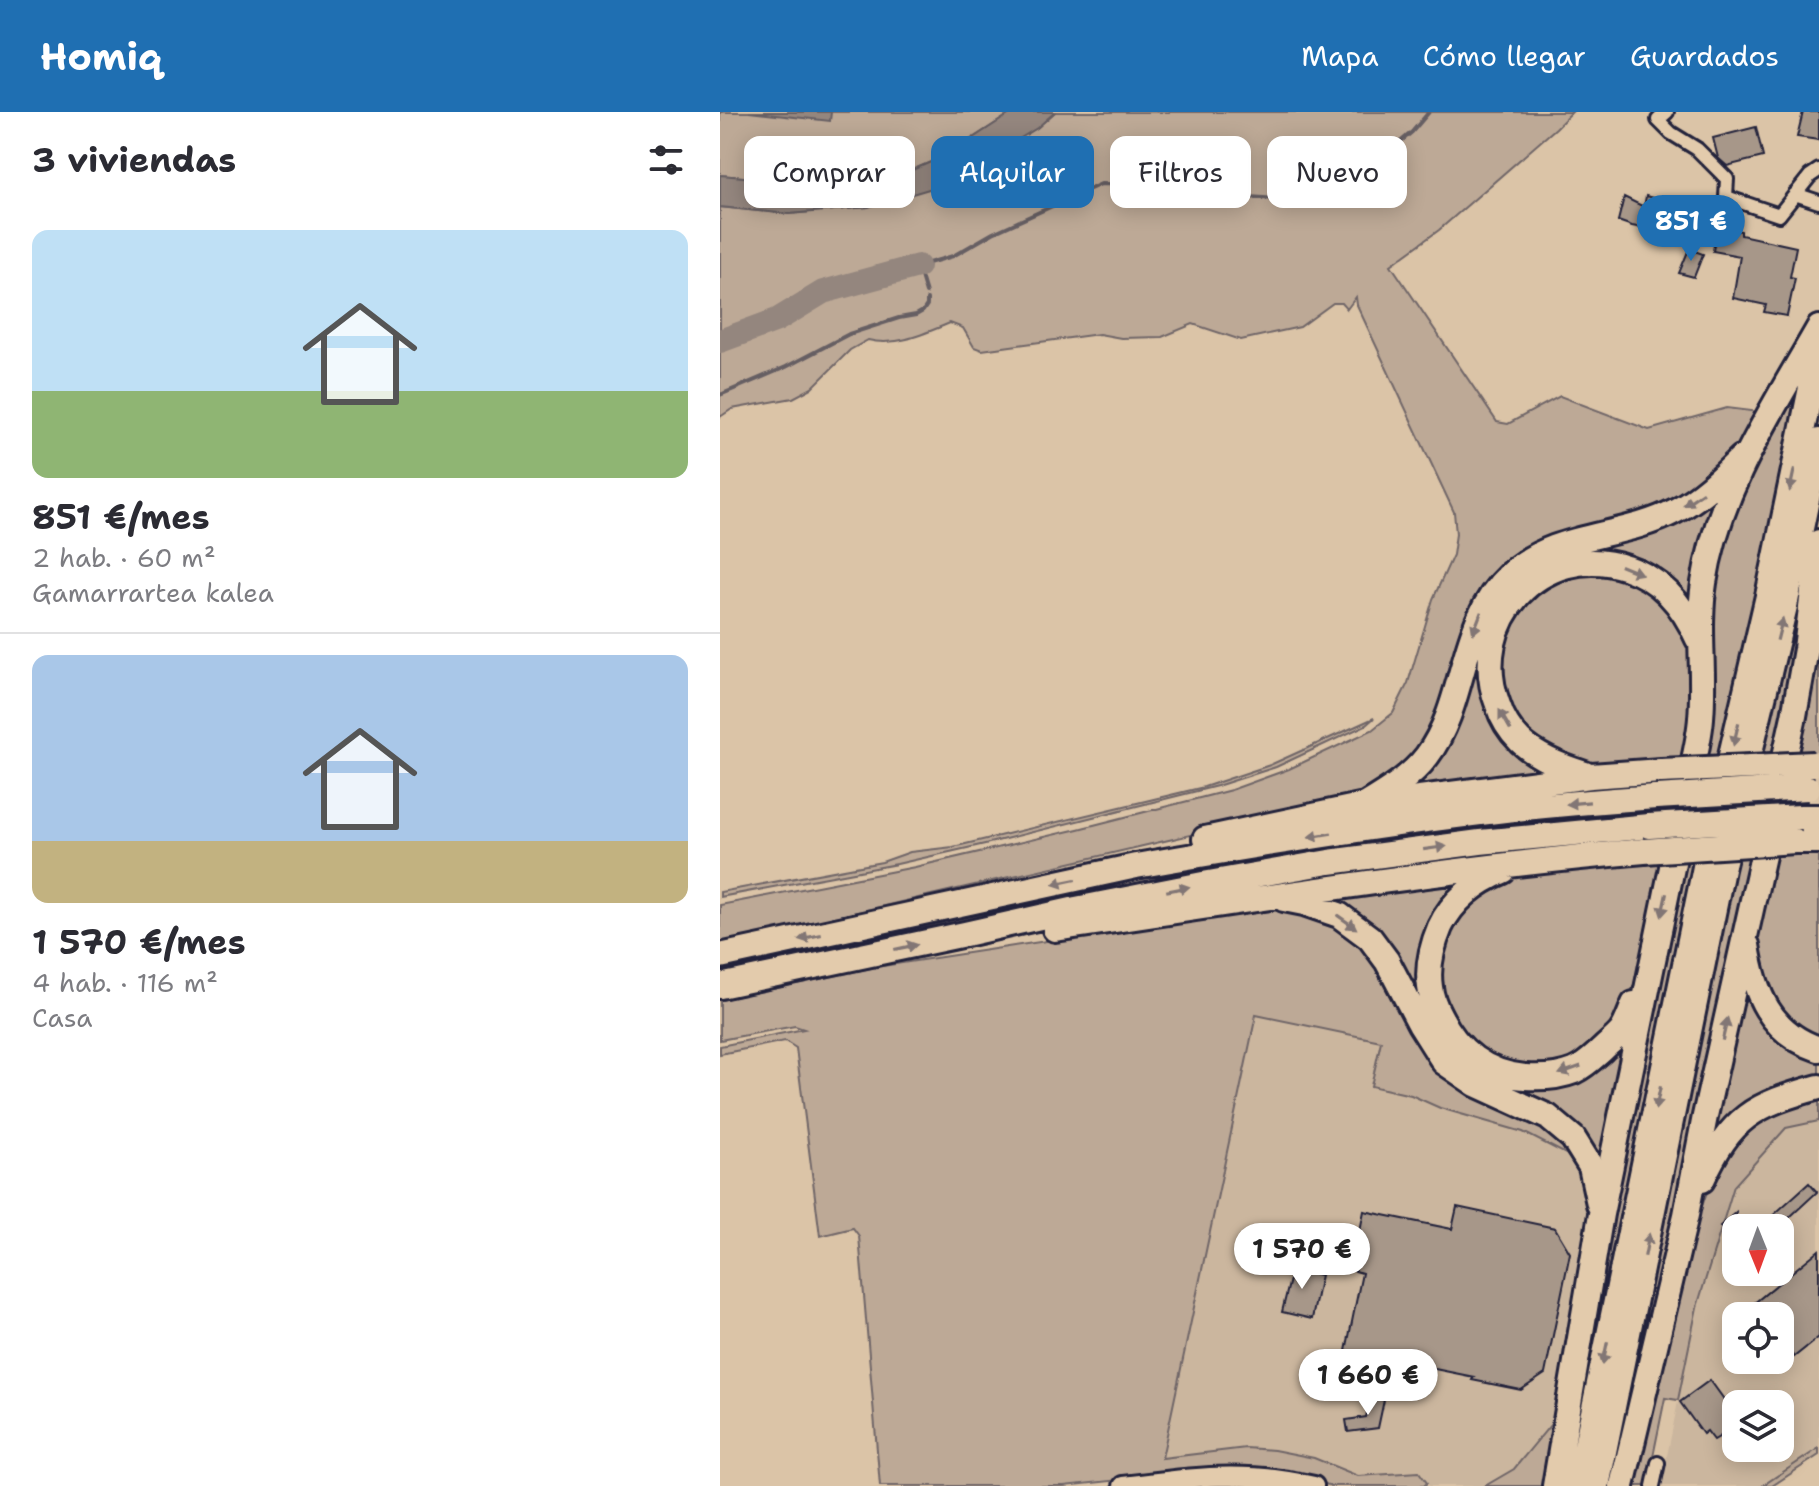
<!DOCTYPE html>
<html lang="es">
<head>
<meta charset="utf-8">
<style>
  body { margin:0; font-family:"Shantell Sans",sans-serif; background:#f2f2f3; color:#2b2b33; height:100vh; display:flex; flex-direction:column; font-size:30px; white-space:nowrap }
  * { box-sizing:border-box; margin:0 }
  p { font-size:26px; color:#7c7c81 }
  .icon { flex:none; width:44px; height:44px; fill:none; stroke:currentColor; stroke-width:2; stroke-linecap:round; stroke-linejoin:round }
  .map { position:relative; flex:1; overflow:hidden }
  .drawer { display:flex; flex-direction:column; background:#fff; width:720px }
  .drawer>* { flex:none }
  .guide { position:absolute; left:24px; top:24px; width:760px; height:72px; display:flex; gap:16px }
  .needle { width:52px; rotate:179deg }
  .buttons { position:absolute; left:1002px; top:1102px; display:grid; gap:16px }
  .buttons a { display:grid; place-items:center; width:72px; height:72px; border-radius:16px; background:#fff; box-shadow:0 4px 20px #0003; font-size:40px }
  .price { position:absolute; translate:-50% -68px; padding:0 18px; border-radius:28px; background:#fff; color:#222; font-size:26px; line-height:52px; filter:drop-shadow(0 2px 4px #0008) }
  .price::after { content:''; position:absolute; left:50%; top:48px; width:24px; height:18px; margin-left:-12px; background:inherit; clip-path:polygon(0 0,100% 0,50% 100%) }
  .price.selected { background:#1f6fb2; color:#fff }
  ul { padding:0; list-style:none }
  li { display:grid; align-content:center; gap:16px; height:424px; padding:0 32px }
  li+li { border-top:2px solid #e1e1e2 }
  li span { display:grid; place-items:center; height:248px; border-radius:16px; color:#555 }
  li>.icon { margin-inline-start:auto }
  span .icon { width:144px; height:144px; fill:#fffc; stroke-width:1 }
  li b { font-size:34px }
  h2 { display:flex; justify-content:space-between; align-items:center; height:96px; padding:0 32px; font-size:34px }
  .pill { padding:0 28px; border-radius:16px; background:#fff; box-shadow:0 4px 20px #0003; font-size:28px; line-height:72px }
  .pill.selected { background:#1f6fb2; color:#fff }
  header { display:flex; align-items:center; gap:48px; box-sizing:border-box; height:112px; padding:0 40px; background:#1f6fb2; color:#fff }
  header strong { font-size:38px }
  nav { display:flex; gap:44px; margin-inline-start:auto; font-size:28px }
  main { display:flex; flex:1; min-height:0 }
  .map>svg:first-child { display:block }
  .built { fill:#cbb69e; fill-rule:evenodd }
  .green { fill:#bda996; stroke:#706668; stroke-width:2 }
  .water { fill:#94867e; stroke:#665e63; stroke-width:2 }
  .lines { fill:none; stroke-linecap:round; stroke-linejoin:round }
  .stream { stroke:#665e63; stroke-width:4 }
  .river { stroke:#94867e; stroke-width:24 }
  .building { fill:#a79789; stroke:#22223b; stroke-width:2 }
  .street-casing { stroke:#22223b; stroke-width:18 }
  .secondary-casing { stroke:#22223b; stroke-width:24 }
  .highway-casing { stroke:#22223b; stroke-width:30 }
  .street { stroke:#e3cbac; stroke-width:12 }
  .secondary { stroke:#e3cbac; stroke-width:18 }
  .highway { stroke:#e3cbac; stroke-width:24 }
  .highway-bridge-casing { stroke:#22223b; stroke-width:30; stroke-linecap:butt }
  .highway-bridge { stroke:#e3cbac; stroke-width:24 }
  .oneway { fill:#827674 }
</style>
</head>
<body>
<header>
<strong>Homiq</strong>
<nav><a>Mapa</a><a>Cómo llegar</a><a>Guardados</a></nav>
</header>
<main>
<section class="drawer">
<h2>3 viviendas<svg class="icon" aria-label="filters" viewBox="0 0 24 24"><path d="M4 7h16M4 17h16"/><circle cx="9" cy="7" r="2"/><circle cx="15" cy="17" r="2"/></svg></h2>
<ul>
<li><span style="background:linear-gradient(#bfe0f5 65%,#8fb573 0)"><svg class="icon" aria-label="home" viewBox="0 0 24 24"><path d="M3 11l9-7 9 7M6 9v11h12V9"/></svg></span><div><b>851 €/mes</b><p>2 hab. · 60 m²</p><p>Gamarrartea kalea</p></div></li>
<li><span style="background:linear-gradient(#a9c7e8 75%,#c2b280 0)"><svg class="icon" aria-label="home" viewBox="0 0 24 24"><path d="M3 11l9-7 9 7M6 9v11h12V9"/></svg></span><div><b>1 570 €/mes</b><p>4 hab. · 116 m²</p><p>Casa</p></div></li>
</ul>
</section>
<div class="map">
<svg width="1099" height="1374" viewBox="0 0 1099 1374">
  <rect width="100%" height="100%" fill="#dbc4a7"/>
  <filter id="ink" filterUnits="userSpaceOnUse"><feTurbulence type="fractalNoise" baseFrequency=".0125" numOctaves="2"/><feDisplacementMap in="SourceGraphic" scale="16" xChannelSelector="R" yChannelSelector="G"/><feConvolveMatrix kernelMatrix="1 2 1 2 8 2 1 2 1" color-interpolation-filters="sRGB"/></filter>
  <g filter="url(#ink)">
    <path class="built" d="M 536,903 L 661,929 L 651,974 L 691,983 L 720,996 L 803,1020 L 846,1042 L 861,1061 L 867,1083 L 868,1115 L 835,1307 L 794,1357 L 765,1374 L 709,1374 L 698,1360 L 638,1365 L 594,1346 L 554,1338 L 526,1336 L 441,1346 Z
      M 1099,1009 L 1099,1336 L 1042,1374 L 941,1374 L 977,1195 L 1014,1074 L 1066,1016 ZM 1016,1116 L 1060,1116 L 1060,1160 L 1016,1160 ZM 1016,1204 L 1060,1204 L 1060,1248 L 1016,1248 ZM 1016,1292 L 1060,1292 L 1060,1336 L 1016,1336 Z"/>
    <path class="green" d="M 0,0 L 293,0 L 225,44 L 171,67 L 58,68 L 0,63 Z
      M 335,0 L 852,0 L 836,16 L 719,118 L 671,153 L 777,310 L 788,312 L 840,284 L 929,318 L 1007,296 L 1040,300 L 1033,316 L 1006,349 L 975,375 L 937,396 L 807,437 L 703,637 L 667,669 L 613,692 L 466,724 L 0,832 L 0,793 L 195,755 L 358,717 L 511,678 L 569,657 L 652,618 L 673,601 L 688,571 L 713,487 L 733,443 L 736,422 L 734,400 L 637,193 L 636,185 L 627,197 L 622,191 L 613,191 L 580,215 L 521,228 L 473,212 L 442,225 L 401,226 L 379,222 L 262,238 L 254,235 L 243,216 L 230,211 C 203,222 176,235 148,228 L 130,238 L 92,276 L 73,286 L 12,297 L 0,305 L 0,95 L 69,102 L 148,95 L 317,16 Z
      M 1070,287 L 1074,289 L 1015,582 L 864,1285 L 858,1295 L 914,982 L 989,486 L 1020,376 Z
      M 1000,379 C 982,421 977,451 972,496 L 932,458 L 810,465 L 763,572 L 833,659 L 684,679 L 745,574 L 789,472 Z
      M 1090,430 L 1081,524 L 927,1242 L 891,1374 L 1014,751 Z
      M 878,457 L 908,465 L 945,488 L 969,533 L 974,566 L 967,648 C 924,652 874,659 833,639 C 813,629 792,608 784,586 C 777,566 783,527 791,507 C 794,500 818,478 825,473 C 836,466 865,461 878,457 Z
      M 1099,537 L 1099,643 L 1075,643 L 1099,538 Z
      M 654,606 L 646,613 L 556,655 L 497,674 L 265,732 L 177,752 L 0,785 L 0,780 L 162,750 L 190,740 L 233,735 L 484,675 L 550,653 Z
      M 926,694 L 927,703 L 0,865 L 0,855 L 436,762 L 723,715 Z
      M 1099,740 L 1099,925 C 1082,920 1071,910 1060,896 C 1056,890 1049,884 1046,877 C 1027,837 1044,783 1052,743 Z
      M 941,749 L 919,856 L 907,894 L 891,920 L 865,940 L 834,957 L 787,955 L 742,925 L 719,878 L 723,831 L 746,795 L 765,780 L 795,765 L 824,758 Z
      M 752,765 L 741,776 L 706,893 L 797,973 L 908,924 L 880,1060 L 767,972 L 604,786 Z
      M 560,796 L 583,799 L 627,819 L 839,1023 L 861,1061 L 846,1042 L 803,1020 L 720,996 L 691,983 L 651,974 L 661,929 L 536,903 L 442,1346 L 526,1336 L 554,1338 L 594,1346 L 638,1364 L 699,1360 L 707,1371 L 704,1374 L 611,1374 L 570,1360 L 540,1356 L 512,1356 L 344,1374 L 160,1374 L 139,1124 L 133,1116 L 100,1124 L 76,936 L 65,929 L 0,942 L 0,934 L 84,917 L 75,914 L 0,928 L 0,888 L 156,855 L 536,797 Z
      M 1024,874 L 1099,945 L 1099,969 L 995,1022 L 992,1021 Z
      M 1099,985 L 1099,1009 L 1066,1016 L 1014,1074 L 977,1195 L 958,1288 L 945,1286 L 927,1374 L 912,1374 C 927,1302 943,1231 963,1160 C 978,1109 987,1055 1027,1017 C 1045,1000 1076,992 1099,985 Z
      M 835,1307 L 826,1374 L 765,1374 L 794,1357 Z
      M 1099,1336 L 1099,1343 L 1052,1374 L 1042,1374 Z"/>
    <path class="water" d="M 29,0 L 111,0 L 110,9 Z
      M 293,0 L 335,0 L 317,16 L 226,72 L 148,95 L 69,102 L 0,95 L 0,63 L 58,68 L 171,67 L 225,44 Z"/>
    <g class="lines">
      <path class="stream" d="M 206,181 L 198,154 L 233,144 L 273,121 L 381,72 L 448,74 L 529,85 L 583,89 L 632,71 L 692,20 L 709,0
        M 0,283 L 66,255 L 129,222 L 179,206 L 196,203 L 203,199 L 207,193 L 207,187"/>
      <path class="river" d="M 0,229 L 57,208 L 103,180 L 198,154"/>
    </g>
    <path class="building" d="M 1083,0 L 1099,0 L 1099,28 L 1077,25 Z
      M 1036,15 L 1043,45 L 1007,54 L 998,46 L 993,26 Z
      M 926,84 L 958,94 L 953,122 L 912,114 L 898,109 L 904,85 L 924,95 Z
      M 997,114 L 1021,119 L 1021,123 L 1076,135 L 1070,165 L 1075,166 L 1067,204 L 1044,200 L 1046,193 L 1013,186 L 1020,144 L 993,139 Z
      M 969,137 L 983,142 L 974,165 L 959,161 Z
      M 1089,1071 L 1097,1080 L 1058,1116 L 1039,1116 Z
      M 737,1095 L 835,1116 L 850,1141 L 825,1262 L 801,1278 L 752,1268 L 754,1265 L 626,1239 L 642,1161 L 632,1158 L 644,1099 L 732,1117 Z
      M 1016,1100 L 1016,1134 L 1000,1114 Z
      M 1099,1138 L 1099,1225 L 1074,1245 L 1060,1227 L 1060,1204 L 1041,1204 L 1032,1193 Z
      M 574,1151 L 598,1156 L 596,1162 L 601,1163 L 592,1207 L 562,1200 Z
      M 990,1268 L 1013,1300 L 1012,1301 L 1016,1308 L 1016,1315 L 994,1328 L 987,1319 L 983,1322 L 960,1290 Z
      M 651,1285 L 664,1288 L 658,1316 L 628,1320 L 626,1308 L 646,1305 Z"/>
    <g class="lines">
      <g class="street-casing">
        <path id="street" d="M 947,0 L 938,8 L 951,21 L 977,37 L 1007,67 L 1006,85 L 1059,103 L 1090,64 L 1099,58
          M 1075,82 L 1099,90
          M 933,1374 L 938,1351"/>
      </g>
      <g class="secondary-casing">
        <path id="secondary" d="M 403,1374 C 470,1365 527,1358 594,1374"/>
      </g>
      <g class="highway-casing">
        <path id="highway" d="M 865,662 C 842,655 818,646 800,629 C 790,619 782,606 778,593 C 746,510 822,427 907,456 C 942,467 964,495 978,527
          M 645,693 C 668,679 691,665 707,644 C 748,589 738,510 790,462 C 836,420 902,427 955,399 C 980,386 1001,366 1021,346
          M 1081,705 L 1099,705
          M 485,727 L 645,693 L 871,664 L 941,659
          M 1075,729 L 1099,729
          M 783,759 C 756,770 732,789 720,815 C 712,834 707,855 710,875 C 711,885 715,895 720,904 C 737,939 766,962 805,965 C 821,966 839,965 854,959 C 865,954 874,945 883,937 C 889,931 896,926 901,920 C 907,912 910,901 914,892
          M 564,787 L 584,791 L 619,803 L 650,826 L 667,849 L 700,912 L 724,950 L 756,972 L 828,1005 L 853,1026 L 871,1055 L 879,1092
          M 335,817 C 531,788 727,756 924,739
          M 1027,833 C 1034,881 1050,921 1099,937
          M 0,844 L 416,754 C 531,734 645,715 760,701 C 818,694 877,689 936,685
          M 0,874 L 245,822 L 356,797 L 483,772 L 609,750 L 760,730 L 929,714
          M 982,1068 C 1011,1005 1033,993 1099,975
          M 835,1374 L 881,1102 L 974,648 C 977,634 980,620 981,606 C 985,561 977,517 984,471 C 998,378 1053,297 1099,216
          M 858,1374 L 985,755 L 1048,484 L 1099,237
          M 877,1374 L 1002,757 L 1065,494 L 1099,329
          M 902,1374 L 966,1103 L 985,1004 L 1074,604 L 1086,537 L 1099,430"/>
      </g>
      <use href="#street" class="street"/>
      <use href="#secondary" class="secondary"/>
      <use href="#highway" class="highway"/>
      <g class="highway-bridge-casing">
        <path id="highway-bridge" d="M 941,659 L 1094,652
          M 936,685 L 1088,676
          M 929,714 L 1081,705
          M 924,739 L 1075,729"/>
      </g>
      <use href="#highway-bridge" class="highway-bridge"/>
    </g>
    <defs><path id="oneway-solid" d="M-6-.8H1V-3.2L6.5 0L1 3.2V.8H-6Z" transform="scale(2)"/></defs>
    <g class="oneway">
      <use href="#oneway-solid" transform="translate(1072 368) rotate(102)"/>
      <use href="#oneway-solid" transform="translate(973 387) rotate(146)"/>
      <use href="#oneway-solid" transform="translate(911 458) rotate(22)"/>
      <use href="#oneway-solid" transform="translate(757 511) rotate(111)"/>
      <use href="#oneway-solid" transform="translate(1060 517) rotate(-76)"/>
      <use href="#oneway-solid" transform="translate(785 608) rotate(-120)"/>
      <use href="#oneway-solid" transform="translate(1016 622) rotate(103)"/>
      <use href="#oneway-solid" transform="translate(858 691) rotate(175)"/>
      <use href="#oneway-solid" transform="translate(600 723) rotate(171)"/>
      <use href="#oneway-solid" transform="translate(715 736) rotate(-8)"/>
      <use href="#oneway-solid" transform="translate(344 770) rotate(168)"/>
      <use href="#oneway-solid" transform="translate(458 777) rotate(-11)"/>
      <use href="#oneway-solid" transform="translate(944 793) rotate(102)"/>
      <use href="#oneway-solid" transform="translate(627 810) rotate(35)"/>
      <use href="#oneway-solid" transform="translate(90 825) rotate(168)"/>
      <use href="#oneway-solid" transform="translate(186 835) rotate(-12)"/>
      <use href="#oneway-solid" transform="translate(1005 917) rotate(-77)"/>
      <use href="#oneway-solid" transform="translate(850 958) rotate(160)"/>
      <use href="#oneway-solid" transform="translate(938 986) rotate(102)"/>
      <use href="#oneway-solid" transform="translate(927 1133) rotate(-79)"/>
      <use href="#oneway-solid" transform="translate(885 1241) rotate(102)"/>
    </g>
  </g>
</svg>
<div class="buttons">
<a><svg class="needle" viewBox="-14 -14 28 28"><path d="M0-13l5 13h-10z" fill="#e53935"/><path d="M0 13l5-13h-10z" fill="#7c7c81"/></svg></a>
<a><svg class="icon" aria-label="locate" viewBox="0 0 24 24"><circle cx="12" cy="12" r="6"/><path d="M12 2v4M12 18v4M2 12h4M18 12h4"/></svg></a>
<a><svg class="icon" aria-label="layers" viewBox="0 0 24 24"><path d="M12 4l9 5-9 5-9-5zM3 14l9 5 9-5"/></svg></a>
</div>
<b class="price selected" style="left:971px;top:151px">851 €</b>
<b class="price" style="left:582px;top:1179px">1 570 €</b>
<b class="price" style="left:648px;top:1305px">1 660 €</b>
<div class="guide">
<a class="pill">Comprar</a>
<a class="pill selected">Alquilar</a>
<a class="pill">Filtros</a>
<a class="pill">Nuevo</a>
</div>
</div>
</main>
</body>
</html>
